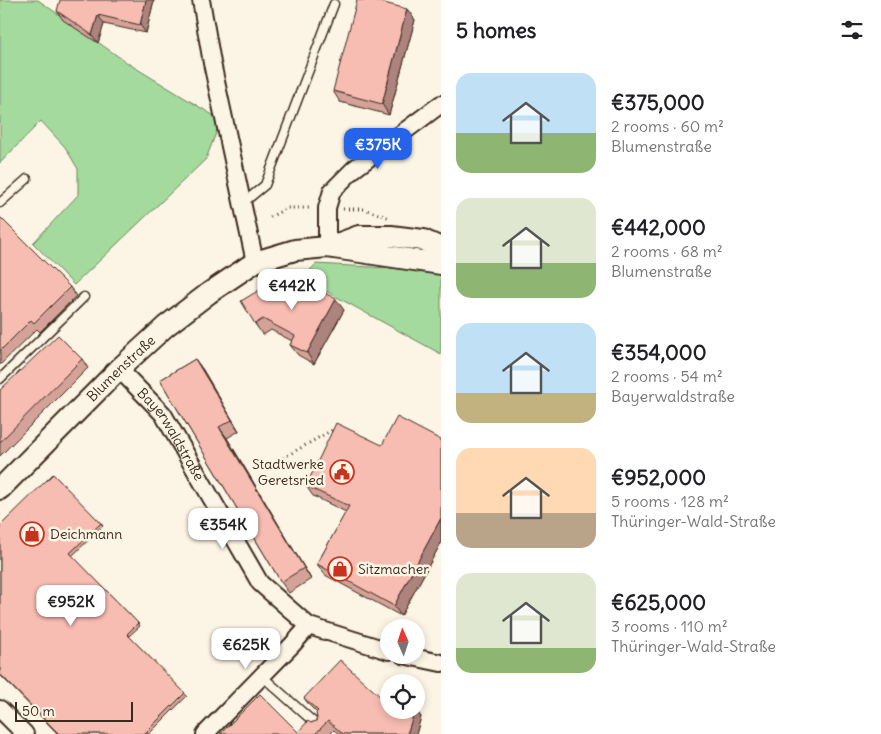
<!DOCTYPE html>
<html lang="en">
<head>
<meta charset="utf-8">
<style>
  body { margin:0; font-family:Delius,sans-serif; background:#f6f6f6; color:#202124; height:100vh; display:flex; flex-direction:column; font-size:19px; white-space:nowrap }
  * { box-sizing:border-box; margin:0 }
  p { font-size:16px; color:#757577 }
  .icon { flex:none; width:28px; height:28px; fill:none; stroke:currentColor; stroke-width:2; stroke-linecap:round; stroke-linejoin:round }
  .map { position:relative; flex:1; overflow:hidden }
  .sheet { display:flex; flex-direction:column; background:#fff; width:440px }
  .sheet>* { flex:none }
  .needle { width:32px; rotate:357deg }
  .fabs { position:absolute; left:380px; top:619px; display:grid; gap:10px }
  .fabs a { display:grid; place-items:center; width:45px; height:45px; border-radius:50%; background:#fff; box-shadow:0 2px 8px #0003; font-size:25px }
  .scale { position:absolute; left:15px; bottom:12px; width:118px; box-sizing:border-box; padding-left:5px; border:2px solid #3b2a1e; border-top:0; font-size:14px; line-height:18px; white-space:nowrap; color:#3b2a1e; -webkit-text-stroke:4px #fcf5e5; paint-order:stroke }
  .price { position:absolute; translate:-50% -42px; padding:0 11px; border-radius:10px; background:#fff; color:#222; font-size:16px; line-height:32px; filter:drop-shadow(0 1px 2px #0008) }
  .price::after { content:''; position:absolute; left:50%; top:30px; width:15px; height:11px; margin-left:-8px; background:inherit; clip-path:polygon(0 0,100% 0,50% 100%) }
  .price.active { background:#2563eb; color:#fff }
  ul { padding:0; list-style:none }
  li { display:flex; align-items:center; gap:15px; height:125px; padding:0 15px }
  li span { display:grid; place-items:center; flex:none; width:140px; height:100px; border-radius:15px; color:#555 }
  li>.icon { margin-inline-start:auto }
  span .icon { width:60px; height:60px; fill:#fffc; stroke-width:1 }
  li b { font-size:21px }
  h2 { display:flex; justify-content:space-between; align-items:center; height:60px; padding:0 15px; font-size:21px }
  main { display:flex; flex:1; min-height:0 }
  .map>svg:first-child { display:block }
  .green { fill:#a4da9d; stroke:#70825e }
  .lines { fill:none; stroke-linecap:round; stroke-linejoin:round }
  .service-casing { stroke:#3b2a1e; stroke-width:11 }
  .minor-casing { stroke:#3b2a1e; stroke-width:20 }
  .tertiary-casing { stroke:#3b2a1e; stroke-width:24 }
  .path { stroke:#3b2a1e; stroke-width:3; stroke-dasharray:1 4; stroke-linecap:butt }
  .service { stroke:#fcf5e5; stroke-width:8 }
  .minor { stroke:#fcf5e5; stroke-width:16 }
  .tertiary { stroke:#fcf5e5; stroke-width:20 }
  .wall { fill:#d4a299; stroke:#3b2a1e }
  .shaded-wall { fill:#ad847d; stroke:#3b2a1e }
  .building { fill:#f7bcb2; stroke:#3b2a1e }
  .labels { text-anchor:middle; stroke-width:5; stroke-linejoin:round; paint-order:stroke }
  .street-label { font-size:14px; fill:#3b2a1e; stroke:#fcf5e5 }
  .poi-label { font-size:14px; fill:#3b2a1e; stroke:#fcf5e5; text-anchor:start }
</style>
</head>
<body>
<main>
<div class="map">
<svg width="441" height="734" viewBox="0 0 441 734">
  <rect width="100%" height="100%" fill="#fcf5e5"/>
  <filter id="ink" filterUnits="userSpaceOnUse"><feTurbulence type="fractalNoise" baseFrequency=".02" numOctaves="2"/><feDisplacementMap in="SourceGraphic" scale="10" xChannelSelector="R" yChannelSelector="G"/><feConvolveMatrix kernelMatrix="1 2 1 2 8 2 1 2 1" color-interpolation-filters="sRGB"/></filter>
  <g filter="url(#ink)">
    <path class="green" d="M 0,0 L 38,0 L 129,64 L 221,120 L 206,159 L 74,285 L 33,243 L 78,195 L 78,169 L 65,147 L 41,121 L 0,163 Z
      M 316,264 L 425,270 L 441,275 L 441,354 L 302,278 Z"/>
    <g class="lines">
      <g class="service-casing">
        <path id="service" d="M 0,203 L 27,179
          M 243,203 L 265,185 L 334,4
          M 0,379 L 84,297
          M 262,676 L 318,726"/>
      </g>
      <g class="minor-casing">
        <g id="minor">
          <path d="M 201,0 L 212,63 L 255,262"/>
          <path d="M 327,247 L 327,208 L 332,191 L 354,169 L 441,104"/>
          <path id="s1" d="M 119,369 L 163,414 L 260,583 L 309,626 L 389,651"/>
          <path d="M 403,655 L 441,663"/>
          <path d="M 0,709 L 25,734"/>
          <path d="M 205,734 L 292,645 L 309,626"/>
        </g>
      </g>
      <g class="tertiary-casing">
        <g id="tertiary">
          <path d="M 332,246 L 359,236 L 391,236 L 423,240 L 441,248"/>
          <path id="s2" d="M 0,489 L 119,369 L 166,326 L 209,293 L 255,262 L 295,250 L 327,247 L 441,264"/>
        </g>
      </g>
      <path class="path" d="M 343,209 L 364,209 L 390,218
        M 270,217 L 287,208 L 312,208
        M 283,458 L 332,430 L 334,432"/>
      <use href="#service" class="service"/>
      <use href="#minor" class="minor"/>
      <use href="#tertiary" class="tertiary"/>
    </g>
    <path class="wall" d="M 154,0 L 146,33 L 104,24 L 98,43 L 63,20 L 57,11 Z
      M 407,9 L 415,20 L 389,115 L 340,102 L 333,91 Z
      M 0,217 L 70,287 L 76,296 L 40,332 L 37,329 L 0,365 Z
      M 293,295 L 344,310 L 314,364 L 298,355 L 290,345 L 292,341 L 271,330 L 263,335 L 255,324 Z
      M 82,359 L 88,368 L 0,456 L 0,390 Z
      M 195,359 L 203,370 L 239,431 L 227,438 L 311,579 L 289,593 L 281,582 L 160,380 Z
      M 441,440 L 441,543 L 401,616 L 325,575 L 317,564 L 346,512 L 313,496 L 306,486 L 382,445 Z
      M 101,523 L 103,526 L 72,556 L 138,623 L 140,626 L 129,636 L 187,696 L 149,734 L 58,734 L 0,675 L 0,526 Z
      M 304,698 L 389,710 L 416,710 L 421,717 L 416,734 L 339,734 L 334,730 L 330,734 L 220,734 L 298,732 L 311,723 L 316,721 L 317,718 L 317,713 L 310,706 Z"/>
    <path class="shaded-wall" d="M 146,0 L 154,0 L 146,33 L 140,25 Z
      M 407,9 L 415,20 L 389,115 L 382,104 Z
      M 98,15 L 104,24 L 98,43 L 92,35 Z
      M 336,299 L 344,310 L 314,364 L 307,353 Z
      M 195,359 L 203,370 L 239,431 L 232,420 Z
      M 219,427 L 227,438 L 311,579 L 304,568 Z
      M 441,518 L 441,543 L 401,616 L 394,606 Z
      M 415,710 L 416,710 L 421,717 L 416,734 L 407,734 Z"/>
    <path class="building" d="M 60,0 L 146,0 L 140,25 L 98,15 L 92,35 L 57,11 Z
      M 357,0 L 373,0 L 407,9 L 382,104 L 333,91 Z
      M 0,217 L 70,287 L 34,323 L 31,320 L 0,351 Z
      M 300,280 L 336,299 L 307,353 L 290,345 L 295,336 L 263,319 L 255,324 L 241,301 L 271,283 L 293,295 Z
      M 58,335 L 82,359 L 0,442 L 0,390 Z
      M 195,359 L 232,420 L 219,427 L 304,568 L 281,582 L 160,380 Z
      M 397,417 L 441,440 L 441,518 L 394,606 L 317,564 L 349,506 L 306,486 L 336,423 L 382,445 Z
      M 53,474 L 101,523 L 70,553 L 138,623 L 127,634 L 185,693 L 144,734 L 59,734 L 0,674 L 0,526 Z
      M 340,660 L 384,700 L 389,701 L 389,710 L 415,710 L 407,734 L 385,734 L 382,733 L 381,734 L 343,734 L 328,721 L 315,734 L 220,734 L 260,694 L 298,732 L 308,721 L 311,723 L 316,721 L 317,718 L 316,713 L 318,711 L 304,698 Z"/>
  </g>
  <defs>
    <g id="civic-ring" transform="scale(1.25)"><circle r="9.5" fill="#fcf5e5" stroke="#c8321e" stroke-width="1.5"/><path d="M-.6-6.5H3V-4.5H.6V-3L4-1V1h2V6H-6V1h2V-1L-.6-3ZM-1.2 2.5V6h2.4V2.5Z" fill="#c8321e"/></g>
    <g id="shop-ring" transform="scale(1.25)"><circle r="9.5" fill="#fcf5e5" stroke="#c8321e" stroke-width="1.5"/><path d="M-5-2.5h2.3a2.7 3.5 0 0 1 5.4 0H5L5.5 6h-11ZM-1.5-2.5h3a1.5 2.3 0 0 0-3 0Z" fill="#c8321e"/></g>
  </defs>
  <g fill-rule="evenodd">
    <use href="#civic-ring" x="342" y="472"/>
    <use href="#shop-ring" x="32" y="534"/>
    <use href="#shop-ring" x="340" y="569"/>
  </g>
  <g class="labels">
    <g class="street-label">
      <text dy="5" stroke="none"><textPath href="#s2" startOffset="171">Blumenstraße</textPath></text>
      <text dy="5" stroke="none"><textPath href="#s1" startOffset="84">Bayerwaldstraße</textPath></text>
    </g>
    <g class="poi-label">
      <text x="324" y="469" text-anchor="end">Stadtwerke<tspan x="324" dy="16">Geretsried</tspan></text>
      <text x="50" y="539">Deichmann</text>
      <text x="358" y="574">Sitzmacher</text>
    </g>
  </g>
</svg>
<div class="fabs">
<a><svg class="needle" viewBox="-14 -14 28 28"><path d="M0-13l5 13h-10z" fill="#e53935"/><path d="M0 13l5-13h-10z" fill="#757577"/></svg></a>
<a><svg class="icon" aria-label="locate" viewBox="0 0 24 24"><circle cx="12" cy="12" r="6"/><path d="M12 2v4M12 18v4M2 12h4M18 12h4"/></svg></a>
</div>
<div class="scale">50 m</div>
<b class="price active" style="left:378px;top:170px">€375K</b>
<b class="price" style="left:292px;top:311px">€442K</b>
<b class="price" style="left:223px;top:550px">€354K</b>
<b class="price" style="left:71px;top:627px">€952K</b>
<b class="price" style="left:246px;top:670px">€625K</b>
</div>
<section class="sheet">
<h2>5 homes<svg class="icon" aria-label="filters" viewBox="0 0 24 24"><path d="M4 7h16M4 17h16"/><circle cx="9" cy="7" r="2"/><circle cx="15" cy="17" r="2"/></svg></h2>
<ul>
<li><span style="background:linear-gradient(#bfe0f5 60%,#8fb573 0)"><svg class="icon" aria-label="home" viewBox="0 0 24 24"><path d="M3 11l9-7 9 7M6 9v11h12V9"/></svg></span><div><b>€375,000</b><p>2 rooms · 60 m²</p><p>Blumenstraße</p></div></li>
<li><span style="background:linear-gradient(#dfe7d0 65%,#8fb573 0)"><svg class="icon" aria-label="home" viewBox="0 0 24 24"><path d="M3 11l9-7 9 7M6 9v11h12V9"/></svg></span><div><b>€442,000</b><p>2 rooms · 68 m²</p><p>Blumenstraße</p></div></li>
<li><span style="background:linear-gradient(#bfe0f5 70%,#c2b280 0)"><svg class="icon" aria-label="home" viewBox="0 0 24 24"><path d="M3 11l9-7 9 7M6 9v11h12V9"/></svg></span><div><b>€354,000</b><p>2 rooms · 54 m²</p><p>Bayerwaldstraße</p></div></li>
<li><span style="background:linear-gradient(#ffd9b3 65%,#b9a48a 0)"><svg class="icon" aria-label="home" viewBox="0 0 24 24"><path d="M3 11l9-7 9 7M6 9v11h12V9"/></svg></span><div><b>€952,000</b><p>5 rooms · 128 m²</p><p>Thüringer-Wald-Straße</p></div></li>
<li><span style="background:linear-gradient(#dfe7d0 75%,#8fb573 0)"><svg class="icon" aria-label="home" viewBox="0 0 24 24"><path d="M3 11l9-7 9 7M6 9v11h12V9"/></svg></span><div><b>€625,000</b><p>3 rooms · 110 m²</p><p>Thüringer-Wald-Straße</p></div></li>
</ul>
</section>
</main>
</body>
</html>
